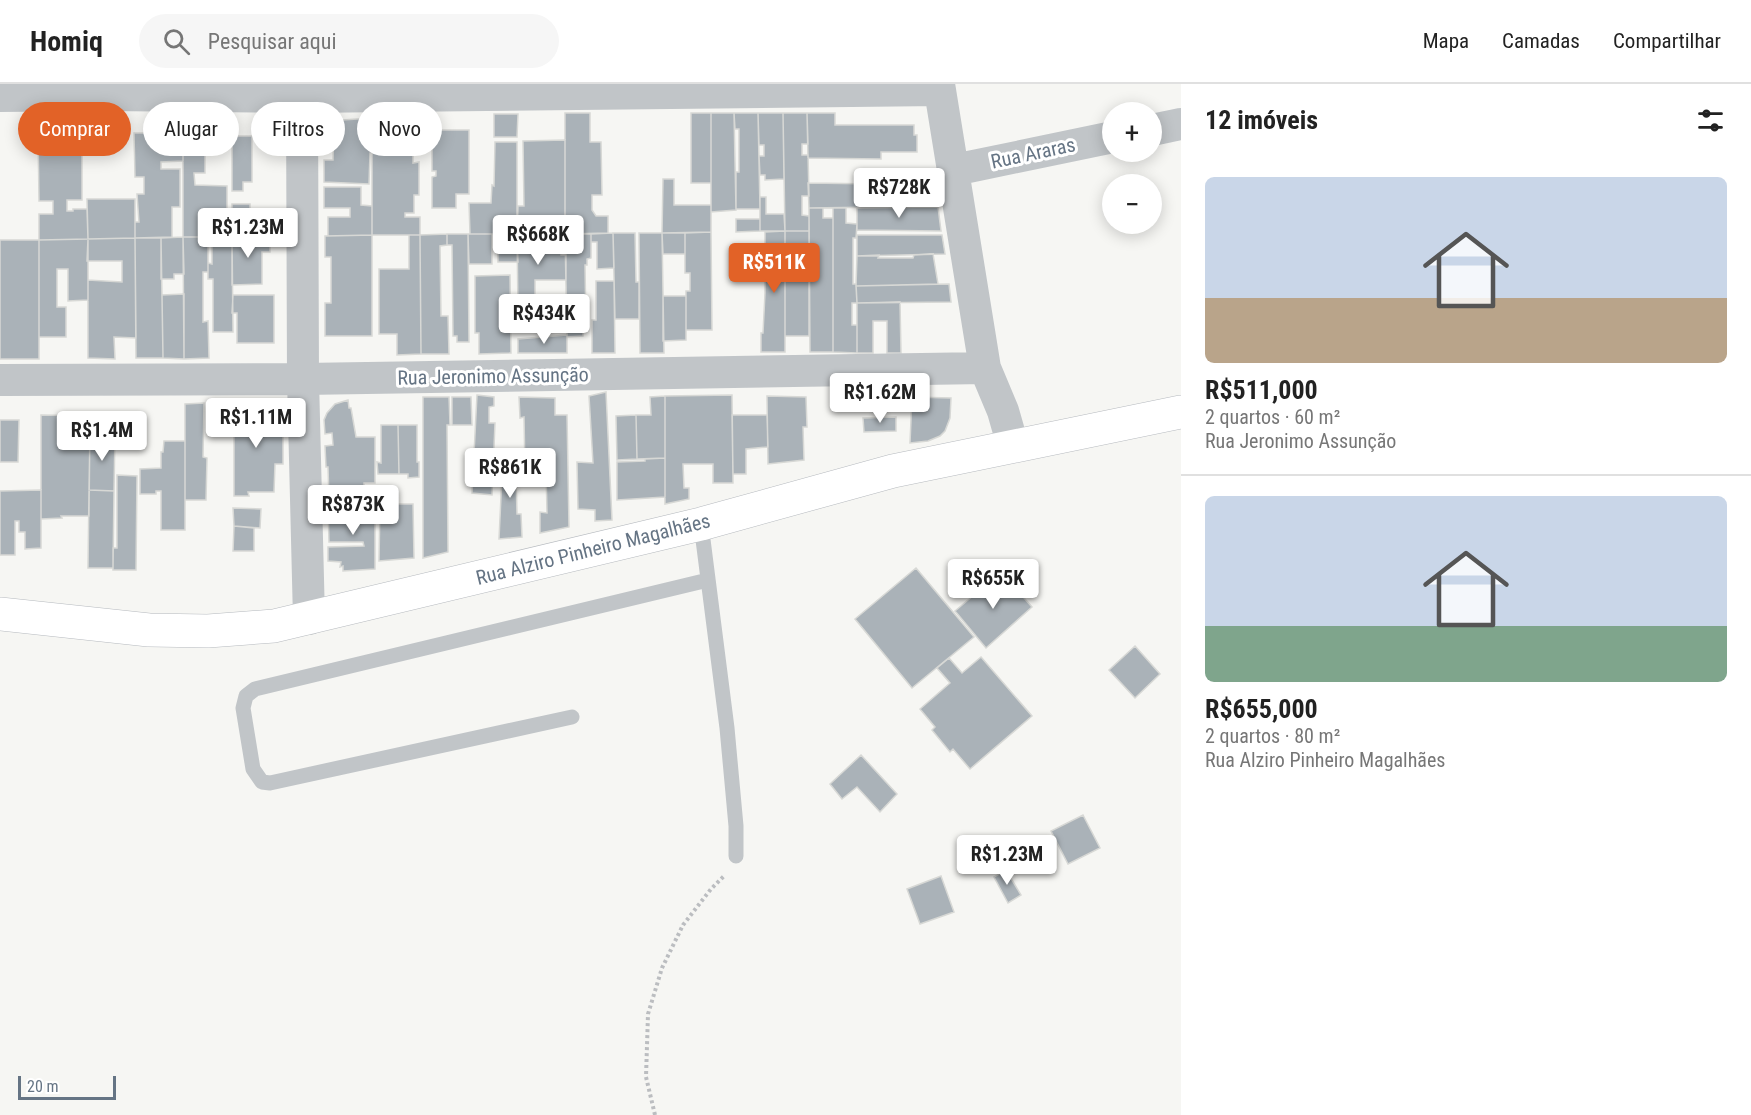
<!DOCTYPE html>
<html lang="pt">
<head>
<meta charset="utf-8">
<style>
  body { margin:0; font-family:"Roboto Condensed",sans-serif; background:#f6f6f6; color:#222; height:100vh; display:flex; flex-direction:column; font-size:22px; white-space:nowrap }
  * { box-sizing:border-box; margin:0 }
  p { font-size:20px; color:#767676 }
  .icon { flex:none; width:33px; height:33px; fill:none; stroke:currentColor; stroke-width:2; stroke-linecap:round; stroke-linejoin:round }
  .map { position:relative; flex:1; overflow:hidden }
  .panel { display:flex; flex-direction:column; background:#fff; width:570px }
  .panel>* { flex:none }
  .guide { position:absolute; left:18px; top:18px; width:570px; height:54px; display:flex; gap:12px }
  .fabs { position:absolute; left:1102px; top:18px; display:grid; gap:12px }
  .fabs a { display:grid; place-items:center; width:60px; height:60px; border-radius:50%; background:#fff; box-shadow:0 3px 15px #0003; font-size:30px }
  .scale { position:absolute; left:18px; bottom:15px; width:98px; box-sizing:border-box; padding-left:6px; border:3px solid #657484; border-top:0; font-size:16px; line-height:21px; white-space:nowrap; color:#657484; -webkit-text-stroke:4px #fff; paint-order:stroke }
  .price { position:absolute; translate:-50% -51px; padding:0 14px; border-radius:6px; background:#fff; color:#222; font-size:20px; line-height:39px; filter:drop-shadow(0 2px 3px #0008) }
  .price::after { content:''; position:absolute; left:50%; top:36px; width:18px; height:14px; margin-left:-9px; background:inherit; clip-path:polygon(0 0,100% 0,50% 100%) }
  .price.current { background:#e26227; color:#fff }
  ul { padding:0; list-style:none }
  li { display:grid; align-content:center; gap:12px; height:318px; padding:0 24px }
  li+li { border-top:2px solid #e0e0e0 }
  li span { display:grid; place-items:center; height:186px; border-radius:9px; color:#555 }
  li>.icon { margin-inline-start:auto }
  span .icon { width:108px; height:108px; fill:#fffc; stroke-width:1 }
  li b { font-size:26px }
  h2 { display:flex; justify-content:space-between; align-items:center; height:72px; padding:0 24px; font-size:26px }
  .tag { padding:0 21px; border-radius:27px; background:#fff; box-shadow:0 3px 15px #0003; font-size:21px; line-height:54px }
  .tag.current { background:#e26227; color:#fff }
  header { display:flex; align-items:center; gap:36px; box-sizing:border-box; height:84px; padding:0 30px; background:#fff; border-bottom:2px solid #e0e0e0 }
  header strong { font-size:28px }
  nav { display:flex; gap:33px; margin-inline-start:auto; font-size:21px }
  .search { width:420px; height:54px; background:#f6f6f6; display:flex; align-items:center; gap:15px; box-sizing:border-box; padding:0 21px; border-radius:33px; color:#767676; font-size:22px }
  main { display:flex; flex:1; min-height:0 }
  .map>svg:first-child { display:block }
  .building { fill:#aab2b8; stroke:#d7d8d5; stroke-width:1.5 }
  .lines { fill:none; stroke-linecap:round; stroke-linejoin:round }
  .secondary-casing { stroke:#b6babf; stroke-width:34 }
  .path { stroke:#bbbdc0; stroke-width:4; stroke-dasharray:3 3; stroke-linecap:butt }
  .lane { stroke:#c1c5c8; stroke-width:15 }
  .street { stroke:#c1c5c8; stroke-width:32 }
  .secondary { stroke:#fff; stroke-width:33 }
  .labels { text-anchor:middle; stroke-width:6; stroke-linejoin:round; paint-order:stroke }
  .street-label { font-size:20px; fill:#657484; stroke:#fff }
</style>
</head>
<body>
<header>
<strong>Homiq</strong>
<div class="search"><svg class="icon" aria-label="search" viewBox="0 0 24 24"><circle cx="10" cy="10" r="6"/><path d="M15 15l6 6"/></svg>Pesquisar aqui</div>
<nav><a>Mapa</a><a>Camadas</a><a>Compartilhar</a></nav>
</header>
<main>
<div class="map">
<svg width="1181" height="1031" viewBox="0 0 1181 1031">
  <rect width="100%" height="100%" fill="#f6f6f3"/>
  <path class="building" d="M 565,29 L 590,29 L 590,58 L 601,58 L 602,111 L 592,111 L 592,126 L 596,132 L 608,132 L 608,149 L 565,150 Z
    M 691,29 L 711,29 L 711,99 L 691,99 Z
    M 711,29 L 734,29 L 736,126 L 711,128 Z
    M 734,29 L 758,29 L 760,125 L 736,125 L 736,88 L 739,88 L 739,45 L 735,45 Z
    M 758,29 L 783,29 L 784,95 L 765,96 L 765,91 L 760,91 L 759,72 L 764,72 L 764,61 L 759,61 Z
    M 783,29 L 807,29 L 808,60 L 802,60 L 802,71 L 808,71 L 809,112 L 802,112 L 802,131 L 809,132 L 809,147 L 785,147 Z
    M 807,29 L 835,29 L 835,41 L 914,41 L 914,51 L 917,51 L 917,68 L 881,68 L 881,75 L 808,74 Z
    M 494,30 L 518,30 L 517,53 L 494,53 Z
    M 413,32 L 413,79 L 419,78 L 419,111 L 414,111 L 414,129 L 405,129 L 405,133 L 420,133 L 420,151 L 372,151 L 372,56 L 397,56 L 397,33 Z
    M 159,33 L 183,33 L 183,77 L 161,78 L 161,85 L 180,85 L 180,123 L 172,123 L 172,153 L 135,154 L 135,138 L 139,138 L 137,110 L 144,110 L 144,93 L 135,93 L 134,49 L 159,49 Z
    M 373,34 L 372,69 L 370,69 L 369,100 L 324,98 L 324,76 L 333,76 L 334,43 L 342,36 Z
    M 419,36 L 432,36 L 432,46 L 469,46 L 469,110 L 456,110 L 456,124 L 432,124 L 432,93 L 436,92 L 436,87 L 432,87 L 432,60 L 419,60 Z
    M 205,47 L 205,89 L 194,89 L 195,101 L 227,102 L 227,153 L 183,153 L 183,48 Z
    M 38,50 L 82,50 L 82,116 L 67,116 L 67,127 L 73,127 L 73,125 L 87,125 L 88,155 L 39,156 L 39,130 L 53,130 L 53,117 L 39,117 Z
    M 232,52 L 252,52 L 252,98 L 243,98 L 243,107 L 232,107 Z
    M 565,56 L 565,150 L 517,150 L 518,122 L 524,122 L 523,57 Z
    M 495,58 L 517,58 L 517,150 L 470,150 L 469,119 L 491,119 L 492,101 L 494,102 Z
    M 663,95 L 674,95 L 674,121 L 711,121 L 711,148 L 662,149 Z
    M 808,99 L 878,100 L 877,123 L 809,124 Z
    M 324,103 L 361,103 L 361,121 L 372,122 L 372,151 L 328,152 L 328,133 L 350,133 L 350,124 L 324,124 Z
    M 760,113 L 766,113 L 766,130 L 784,130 L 785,147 L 760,147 Z
    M 87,115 L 135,115 L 135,154 L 88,155 Z
    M 232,120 L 250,120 L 250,125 L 263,125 L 264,152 L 232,153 Z
    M 938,123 L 941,147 L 857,146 L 857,124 Z
    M 809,124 L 823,124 L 823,134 L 833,134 L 833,268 L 810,268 Z
    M 833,124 L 846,124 L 846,139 L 857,140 L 856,154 L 853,154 L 853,200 L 856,200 L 857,219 L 852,219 L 852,241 L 857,241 L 857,269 L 833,268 Z
    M 736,135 L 760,135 L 760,147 L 736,148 Z
    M 785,147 L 809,147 L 809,170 L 800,170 L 800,179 L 785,179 Z
    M 785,147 L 785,268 L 761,268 L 761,249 L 763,249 L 765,209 L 765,148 Z
    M 711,148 L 712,246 L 686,246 L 686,207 L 690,207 L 690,189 L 685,189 L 685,149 Z
    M 613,149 L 614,184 L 597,185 L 597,158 L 591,158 L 591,150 Z
    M 613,149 L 635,149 L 636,198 L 639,198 L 639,235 L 615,235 Z
    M 639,149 L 662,149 L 664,269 L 640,269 Z
    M 662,149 L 685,149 L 685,170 L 663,170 Z
    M 447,150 L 468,150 L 469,258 L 457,258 L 457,252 L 453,252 L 452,161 L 447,161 Z
    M 447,150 L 447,161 L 440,162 L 441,232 L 448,232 L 449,270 L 421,270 L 420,151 Z
    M 468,150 L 492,150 L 492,180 L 469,180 Z
    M 498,150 L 517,150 L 518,178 L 498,178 Z
    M 517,150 L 561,150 L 561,171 L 566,171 L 566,196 L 535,196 L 535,233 L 527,233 L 527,228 L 518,228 Z
    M 565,150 L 591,150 L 591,174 L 587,175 L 587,181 L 585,181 L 586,243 L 583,243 L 583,252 L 567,253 Z
    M 372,151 L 372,252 L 325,252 L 325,219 L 331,219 L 331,173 L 325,173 L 325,152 Z
    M 409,151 L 420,151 L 421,270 L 397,271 L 397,250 L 379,250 L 379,185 L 409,185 Z
    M 857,151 L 942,151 L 945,170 L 857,172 Z
    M 183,153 L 184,190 L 174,190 L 174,195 L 161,195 L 161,154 Z
    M 183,153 L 208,153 L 208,188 L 203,188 L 203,238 L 208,237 L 209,274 L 184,275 Z
    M 212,153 L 232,153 L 233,248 L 213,248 L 213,195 L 208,195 L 208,179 L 212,180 Z
    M 232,153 L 270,153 L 270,168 L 262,168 L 262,200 L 232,201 Z
    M 135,154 L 161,154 L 163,274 L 136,274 Z
    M 135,154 L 136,254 L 114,253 L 115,275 L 88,274 L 88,196 L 122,198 L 122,177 L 87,177 L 88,155 Z
    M 88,155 L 88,216 L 68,217 L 68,185 L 57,185 L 57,223 L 66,223 L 66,253 L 39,253 L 39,156 Z
    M 0,156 L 39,156 L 39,275 L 0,275 Z
    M 933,170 L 938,200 L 856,202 L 857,172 L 879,171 L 878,174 L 913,174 L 914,171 Z
    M 785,184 L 809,184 L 809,252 L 785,252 Z
    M 510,191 L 511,269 L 479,270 L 479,249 L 475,249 L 475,192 Z
    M 596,197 L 614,197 L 615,269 L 592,269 L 592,236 L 596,236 Z
    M 949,200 L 951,218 L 857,219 L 856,202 Z
    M 184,210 L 184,275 L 163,274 L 162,211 Z
    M 233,211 L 274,211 L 274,259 L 237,259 L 237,229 L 232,229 Z
    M 663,212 L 686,212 L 686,256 L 663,257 Z
    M 900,218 L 901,269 L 887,269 L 887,237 L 873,237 L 873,269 L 857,269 L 857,219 Z
    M 567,251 L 567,269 L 518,269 L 518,255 Z
    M 606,308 L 612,436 L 595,437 L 595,426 L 578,425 L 577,378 L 593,379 L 589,312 Z
    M 477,311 L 494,313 L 494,322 L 489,323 L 489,339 L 495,339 L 492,411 L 472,409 Z
    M 732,311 L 733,399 L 713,399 L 713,380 L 683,380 L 684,404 L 689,404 L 689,415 L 665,420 L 665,312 Z
    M 665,312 L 665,374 L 637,375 L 636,331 L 651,331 L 650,313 Z
    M 767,312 L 806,313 L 807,343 L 803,343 L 804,376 L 768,380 Z
    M 423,313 L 449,313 L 450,341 L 447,341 L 448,468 L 423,474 Z
    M 452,313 L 471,313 L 472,341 L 452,341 Z
    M 519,313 L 555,314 L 555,331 L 567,331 L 569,443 L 540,449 L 540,428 L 547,429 L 546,386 L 525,387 L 524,333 L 520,334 Z
    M 912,313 L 951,314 L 950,334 L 945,347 L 940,352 L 928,357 L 910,359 Z
    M 348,316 L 349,324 L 351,324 L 356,353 L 375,353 L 375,399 L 364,399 L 364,414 L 329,416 L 328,383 L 326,383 L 325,362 L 333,361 L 332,349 L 325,350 L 324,336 L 327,329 L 335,320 Z
    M 204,319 L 203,373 L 207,374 L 206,416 L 185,416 L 185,320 Z
    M 259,319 L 283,344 L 283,380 L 275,380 L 274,408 L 248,408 L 249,412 L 234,412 L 234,320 Z
    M 41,331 L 90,332 L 89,432 L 61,432 L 62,434 L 41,435 Z
    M 636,331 L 637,375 L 617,376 L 616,332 Z
    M 732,331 L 767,331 L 768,363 L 746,365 L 746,390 L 733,390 Z
    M 896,333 L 896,347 L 864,348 L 863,334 Z
    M 0,336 L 19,336 L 18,378 L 0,378 Z
    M 381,341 L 398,341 L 399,390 L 378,390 L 377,378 L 381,379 Z
    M 398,341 L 417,341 L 417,378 L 419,378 L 419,393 L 408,394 L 408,390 L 399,390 Z
    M 90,349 L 115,349 L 114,407 L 89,406 Z
    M 164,357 L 185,357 L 185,446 L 161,446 L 161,407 L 156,407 L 156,410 L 140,410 L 140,385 L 161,384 L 161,368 L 163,368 Z
    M 503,370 L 521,371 L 520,390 L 516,390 L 517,430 L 521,430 L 522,453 L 499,455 Z
    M 665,374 L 665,413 L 617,416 L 617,378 L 645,377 L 645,375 Z
    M 117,391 L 137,392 L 136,486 L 113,486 L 113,464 L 117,464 Z
    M 41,406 L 41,464 L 25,465 L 25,448 L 19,448 L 19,437 L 15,437 L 15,471 L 0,471 L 0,407 Z
    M 89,406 L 114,407 L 113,484 L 88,484 Z
    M 380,420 L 413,420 L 414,474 L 379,477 Z
    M 328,422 L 375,422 L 375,485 L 343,487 L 343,482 L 340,483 L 341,478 L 328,477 L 328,463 L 364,462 L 363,458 L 329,458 Z
    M 233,424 L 261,425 L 260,444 L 234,442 Z
    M 234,442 L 254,444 L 254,467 L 233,467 Z
    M 916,484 L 974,553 L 912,604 L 855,535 Z
    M 1001,488 L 1032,523 L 986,564 L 955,527 Z
    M 1135,562 L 1160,590 L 1135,614 L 1109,586 Z
    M 981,573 L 1032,632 L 970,685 L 953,665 L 950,668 L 932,646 L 935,643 L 920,625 L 950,599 L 937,584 L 949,574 L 962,589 Z
    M 861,671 L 897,710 L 880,728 L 857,703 L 842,715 L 830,700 Z
    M 1083,731 L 1100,764 L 1068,780 L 1051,747 Z
    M 1006,786 L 1021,811 L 1008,819 L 994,793 Z
    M 941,792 L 954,828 L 920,840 L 907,805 Z"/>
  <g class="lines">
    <g class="secondary-casing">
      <path id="secondary" d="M 0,530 L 149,546 L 208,547 L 274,542 L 701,440 L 893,387 L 1181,328"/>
    </g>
    <path class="path" d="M 655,1031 L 646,993 L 648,930 L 662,884 L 683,841 L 711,805 L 725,791"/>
    <path class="lane" d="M 701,440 L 727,644 L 736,742 L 736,772
      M 572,633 L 270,699 L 262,698 L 253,685 L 243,624 L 246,612 L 255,605 L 708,496"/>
    <path class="street" d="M 939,0 L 985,284 L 1003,327 L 1013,362
      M 0,12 L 105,11 L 302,13 L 940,6
      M 302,13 L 303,295 L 309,535
      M 1152,46 L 1181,40
      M 954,86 L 1113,53
      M 0,296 L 303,295 L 985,284"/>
    <use href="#secondary" class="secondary"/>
  </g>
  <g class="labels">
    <g class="street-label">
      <text transform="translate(1033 69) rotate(-12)" y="7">Rua Araras</text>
      <text transform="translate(493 292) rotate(-1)" y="7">Rua Jeronimo Assunção</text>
      <text transform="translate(593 465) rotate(-14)" y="7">Rua Alziro Pinheiro Magalhães</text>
    </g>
  </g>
</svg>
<div class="fabs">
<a>+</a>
<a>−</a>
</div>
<div class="scale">20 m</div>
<b class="price" style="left:899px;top:135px">R$728K</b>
<b class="price" style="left:248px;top:175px">R$1.23M</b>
<b class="price" style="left:538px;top:182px">R$668K</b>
<b class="price current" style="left:774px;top:210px">R$511K</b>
<b class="price" style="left:544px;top:261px">R$434K</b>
<b class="price" style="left:880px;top:340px">R$1.62M</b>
<b class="price" style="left:256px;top:365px">R$1.11M</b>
<b class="price" style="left:102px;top:378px">R$1.4M</b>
<b class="price" style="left:510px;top:415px">R$861K</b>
<b class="price" style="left:353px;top:452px">R$873K</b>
<b class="price" style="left:993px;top:526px">R$655K</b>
<b class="price" style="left:1007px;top:802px">R$1.23M</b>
<div class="guide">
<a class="tag current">Comprar</a>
<a class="tag">Alugar</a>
<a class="tag">Filtros</a>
<a class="tag">Novo</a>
</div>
</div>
<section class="panel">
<h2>12 imóveis<svg class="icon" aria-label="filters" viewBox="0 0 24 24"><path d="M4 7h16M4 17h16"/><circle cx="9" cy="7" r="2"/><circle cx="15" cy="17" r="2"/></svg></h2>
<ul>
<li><span style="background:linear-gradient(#c9d6e8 65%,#b9a48a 0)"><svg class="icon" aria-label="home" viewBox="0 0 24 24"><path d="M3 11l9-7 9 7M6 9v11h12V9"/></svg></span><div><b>R$511,000</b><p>2 quartos · 60 m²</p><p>Rua Jeronimo Assunção</p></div></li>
<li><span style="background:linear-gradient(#c9d6e8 70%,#7fa58c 0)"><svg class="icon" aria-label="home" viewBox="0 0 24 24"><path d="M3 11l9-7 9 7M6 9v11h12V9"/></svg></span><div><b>R$655,000</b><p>2 quartos · 80 m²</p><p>Rua Alziro Pinheiro Magalhães</p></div></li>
</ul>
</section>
</main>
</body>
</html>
